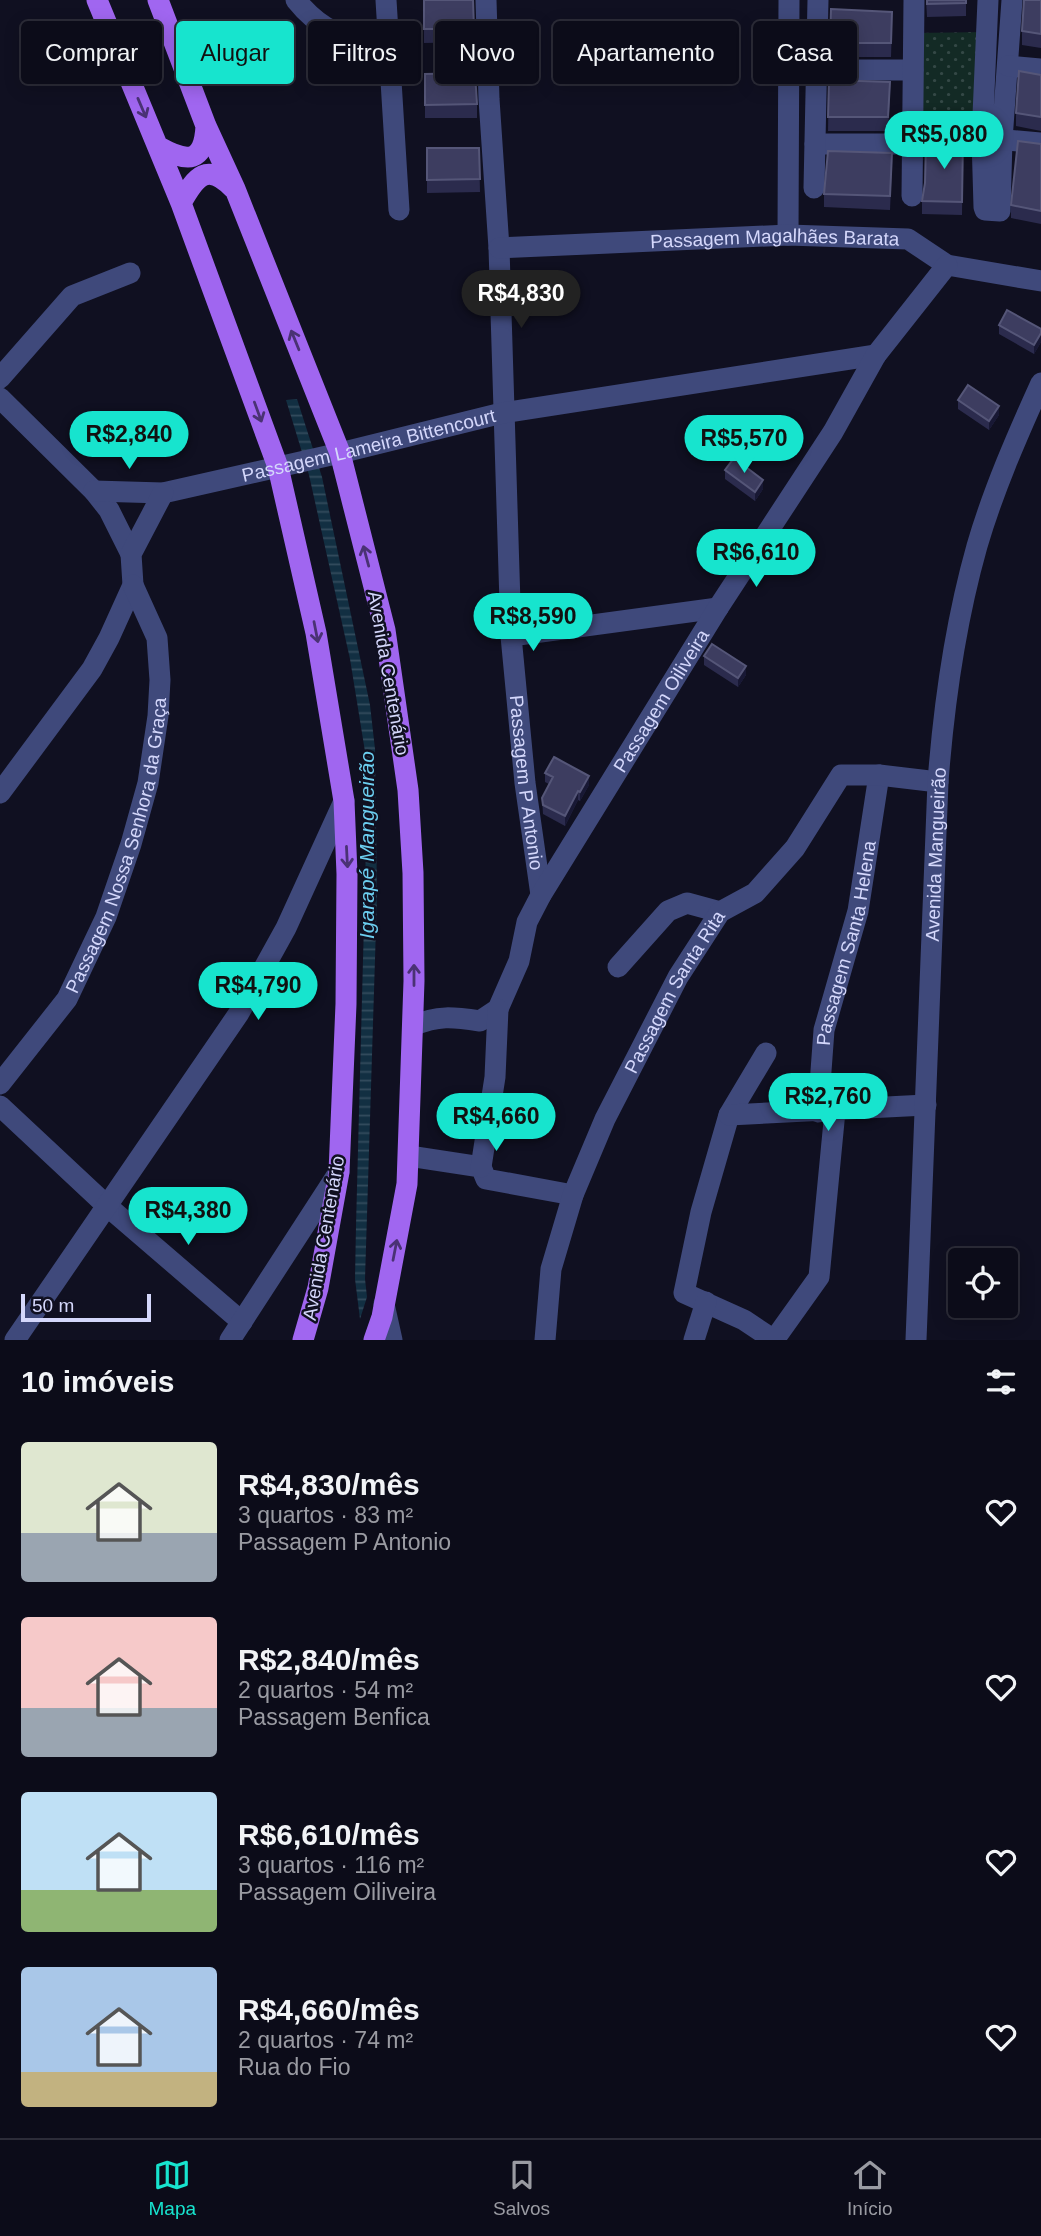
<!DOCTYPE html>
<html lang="pt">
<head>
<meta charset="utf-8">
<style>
  body { margin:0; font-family:Arial,sans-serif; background:#1a1a26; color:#f1f3f6; height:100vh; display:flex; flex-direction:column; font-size:26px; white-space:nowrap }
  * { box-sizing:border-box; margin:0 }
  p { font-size:23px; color:#9a9ba2 }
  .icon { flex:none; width:38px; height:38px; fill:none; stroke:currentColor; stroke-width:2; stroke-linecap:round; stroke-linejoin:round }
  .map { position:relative; height:1340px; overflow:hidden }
  .drawer { display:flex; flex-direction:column; background:#0c0c19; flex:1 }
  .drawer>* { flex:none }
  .banner { position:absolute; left:21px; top:21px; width:999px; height:63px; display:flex; gap:14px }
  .buttons { position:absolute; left:948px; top:1248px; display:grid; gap:14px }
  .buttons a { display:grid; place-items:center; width:70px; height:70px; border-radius:7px; background:#0c0c19; box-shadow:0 4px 18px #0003,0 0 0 2px #2c2c38; font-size:35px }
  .scale { position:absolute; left:21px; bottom:18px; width:130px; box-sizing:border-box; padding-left:7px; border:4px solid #d4d7fb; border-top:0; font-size:19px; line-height:24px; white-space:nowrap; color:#d4d7fb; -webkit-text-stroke:5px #101021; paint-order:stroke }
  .price { position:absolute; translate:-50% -60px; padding:0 16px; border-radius:24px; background:#17e4ce; color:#111; font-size:23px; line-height:46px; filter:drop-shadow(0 2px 4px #0008) }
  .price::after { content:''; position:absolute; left:50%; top:42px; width:21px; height:16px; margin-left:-10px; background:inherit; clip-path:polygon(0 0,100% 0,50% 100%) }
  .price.active { background:#222; color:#fff }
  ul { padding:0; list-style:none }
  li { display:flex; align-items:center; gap:21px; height:175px; padding:0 21px }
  li span { display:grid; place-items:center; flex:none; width:196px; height:140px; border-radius:7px; color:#555 }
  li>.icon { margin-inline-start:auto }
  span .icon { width:84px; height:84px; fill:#fffc; stroke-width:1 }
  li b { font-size:30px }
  h2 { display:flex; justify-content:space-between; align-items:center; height:84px; padding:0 21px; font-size:30px }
  .tag { padding:0 24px; border-radius:7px; background:#0c0c19; box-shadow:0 4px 18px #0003,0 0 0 2px #2c2c38; font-size:24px; line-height:63px }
  .tag.active { background:#17e4ce; color:#111 }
  .menu { display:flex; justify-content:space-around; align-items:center; height:98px; border-top:2px solid #2c2c38; background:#0c0c19; font-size:19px; color:#9a9ba2 }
  .menu a { display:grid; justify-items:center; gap:4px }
  .menu .active { color:#17e4ce }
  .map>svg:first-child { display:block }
  .grass { fill:url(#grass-dots) }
  .water { fill:url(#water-rules) }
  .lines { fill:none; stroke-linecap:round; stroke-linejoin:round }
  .minor { stroke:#3f497b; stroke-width:21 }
  .major { stroke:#a066f0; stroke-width:21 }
  .wall { fill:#2b2b4d }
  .shaded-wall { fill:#181834 }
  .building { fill:#3d3d60; stroke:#555678; stroke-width:2 }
  .oneway { stroke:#4a3274 }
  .labels { text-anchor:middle; stroke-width:5; stroke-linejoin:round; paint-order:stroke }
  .street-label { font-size:19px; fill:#d4d7fb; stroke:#101021 }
  .water-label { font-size:21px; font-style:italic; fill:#6ccef0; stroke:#101021 }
</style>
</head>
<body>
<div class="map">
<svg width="1041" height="1340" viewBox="0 0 1041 1340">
  <defs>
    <pattern id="grass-dots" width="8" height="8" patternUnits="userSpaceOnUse" patternTransform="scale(1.75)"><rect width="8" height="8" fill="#132a25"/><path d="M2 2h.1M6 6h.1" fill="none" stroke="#344846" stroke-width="1.8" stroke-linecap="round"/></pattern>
    <pattern id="water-rules" width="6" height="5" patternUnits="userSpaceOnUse" patternTransform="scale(1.75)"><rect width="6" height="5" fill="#122f42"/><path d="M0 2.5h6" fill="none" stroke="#344c5e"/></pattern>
  </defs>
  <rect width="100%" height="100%" fill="#101021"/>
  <path class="grass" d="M 987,32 L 982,138 L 911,143 L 913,33 Z"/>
  <path class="water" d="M 297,399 L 322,477 L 370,705 L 375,749 L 377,895 L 365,1279 L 367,1297 L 360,1319 L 355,1279 L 356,1226 L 368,770 L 350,659 L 309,475 L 286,400 Z"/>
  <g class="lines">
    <g class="minor">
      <path d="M 296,0 C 323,34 348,38 388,49"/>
      <path d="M 386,0 L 399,210"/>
      <path id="s1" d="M 486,0 L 489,99 L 499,248 L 511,636 L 525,783 L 541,895"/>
      <path d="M 988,0 L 982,138 L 984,207 L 985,210 L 1000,211 L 1002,140 L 1012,0"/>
      <path d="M 1008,66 L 1041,69"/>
      <path d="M 816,70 L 913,70"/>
      <path d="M 815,144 L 893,144 L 982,138 L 1041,143"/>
      <path d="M 814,188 L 818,0"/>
      <path d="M 912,196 L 914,0"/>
      <path d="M 788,235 L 789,0"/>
      <path id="s2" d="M 499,248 L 788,235 L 908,239 L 947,265 L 1041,281"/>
      <path d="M 0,378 L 72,296 L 130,273"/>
      <path d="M 0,398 L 94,491 L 109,510 L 131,554"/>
      <path id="s3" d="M 94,491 L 163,493 L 340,453 L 502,413 L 876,355"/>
      <path d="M 511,636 L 718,608"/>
      <path d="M 0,793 L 92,669 L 109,638 L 133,585 L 131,554 L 163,493"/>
      <path d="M 618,967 L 668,911 L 687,903 L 720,912"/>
      <path id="s4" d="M 413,1026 C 438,1015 453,1017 480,1021 L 498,1009 L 519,961 L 527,922 L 541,895 L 718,608 L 833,432 L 876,355 L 947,265"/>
      <path d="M 766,1053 L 729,1115 L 701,1212 L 684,1293 L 744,1320 L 774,1340 L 819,1277 L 835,1111"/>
      <path id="s5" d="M 0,1084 L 67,999 L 106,917 L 131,844 L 148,783 L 158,716 L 160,680 L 157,638 L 133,585"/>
      <path d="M 0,1106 L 106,1205 L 242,1322"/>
      <path id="s6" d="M 818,1112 L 824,1030 L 858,911 L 879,775"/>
      <path d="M 729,1115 L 926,1105"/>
      <path d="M 409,1156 L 481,1167 L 486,1179 L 573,1195"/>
      <path d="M 481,1167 L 495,1077 L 498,1009"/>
      <path d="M 384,1304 L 392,1340"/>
      <path d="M 15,1340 L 239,1013 L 286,928 L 344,801"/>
      <path d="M 230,1340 L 339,1172"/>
      <path id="s7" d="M 545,1340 L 551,1269 L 573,1195 L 605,1119 L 678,977 L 720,912 L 755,893 L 795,848 L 841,775 L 879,775 L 938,782"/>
      <path d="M 694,1340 L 706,1302"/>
      <path id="s8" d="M 916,1340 L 938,782 C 944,702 955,624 977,546 C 993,491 1017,436 1041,383"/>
    </g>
    <path class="major" d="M 97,0 L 181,203 L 278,467 L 316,633 L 344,801 L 347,874 L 346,1004 L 339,1172 L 318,1288 L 303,1340
      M 158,0 L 206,126 L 235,189 L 340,453 L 385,630 L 408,790 L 413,873 L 414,981 L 407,1184 L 382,1317 L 374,1340
      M 159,147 C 188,163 204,163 206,126
      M 181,203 C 196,176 207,162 233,188"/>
  </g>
  <path class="wall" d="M 424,0 L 474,29 L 474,42 L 424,43 Z
    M 926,0 L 966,0 L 966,16 L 927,17 Z
    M 1041,0 L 1041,48 L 1022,45 L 1022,31 Z
    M 831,9 L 892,25 L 891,57 L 830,57 Z
    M 425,74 L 477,104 L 477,118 L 425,118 Z
    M 1041,75 L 1041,131 L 1016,126 L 1016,113 Z
    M 829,80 L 890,96 L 888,131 L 828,131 Z
    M 963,139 L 962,215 L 922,214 L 922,201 Z
    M 1041,144 L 1041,224 L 1011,218 L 1011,205 Z
    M 427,148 L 479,148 L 480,192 L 427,193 Z
    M 892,166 L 890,210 L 824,207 L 824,194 Z
    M 999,325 L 1041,329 L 1041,342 L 1034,354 L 999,334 Z
    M 958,400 L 999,415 L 989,430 L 958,409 Z
    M 725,470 L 763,489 L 755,501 L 725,479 Z
    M 704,656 L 746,675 L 738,687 L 704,665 Z
    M 545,773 L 589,785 L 580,801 L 578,800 L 565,826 L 543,814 L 542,798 L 549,784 L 545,782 Z"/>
  <path class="shaded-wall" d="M 1041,333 L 1041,342 L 1034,354 L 1034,345 Z
    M 999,406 L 999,415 L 989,430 L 989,421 Z
    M 763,480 L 763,489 L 755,501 L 755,492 Z
    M 746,666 L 746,675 L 738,687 L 738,678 Z
    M 589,776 L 589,785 L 580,801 L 580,792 Z
    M 578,791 L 578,800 L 565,826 L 565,816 Z"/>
  <path class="building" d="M 424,0 L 473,0 L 474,29 L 424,29 Z
    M 927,0 L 966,0 L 966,3 L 927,4 Z
    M 1024,0 L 1041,0 L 1041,34 L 1022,31 Z
    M 831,9 L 892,12 L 891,43 L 830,43 Z
    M 1019,71 L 1041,75 L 1041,117 L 1016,113 Z
    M 475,73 L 477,104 L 425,105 L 425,74 Z
    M 829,80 L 890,82 L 888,117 L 828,117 Z
    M 963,139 L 962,202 L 922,201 L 925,183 L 926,141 Z
    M 1018,141 L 1041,144 L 1041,211 L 1011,205 Z
    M 427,148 L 479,148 L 480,179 L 427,180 Z
    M 828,151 L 892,153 L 890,196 L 824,194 Z
    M 1007,310 L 1041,329 L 1041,333 L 1034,345 L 999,325 Z
    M 968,385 L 999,406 L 989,421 L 958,400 Z
    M 734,458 L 763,480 L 755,492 L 725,470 Z
    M 712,644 L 746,666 L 738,678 L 704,656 Z
    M 554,757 L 589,776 L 580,792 L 578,791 L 565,816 L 543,805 L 542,798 L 553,777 L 545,773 Z"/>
  <defs><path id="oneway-shaft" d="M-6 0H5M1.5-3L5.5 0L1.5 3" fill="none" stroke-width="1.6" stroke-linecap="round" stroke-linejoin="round" transform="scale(1.75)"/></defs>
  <g class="oneway">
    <use href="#oneway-shaft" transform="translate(142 108) rotate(67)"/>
    <use href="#oneway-shaft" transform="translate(295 340) rotate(-112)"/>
    <use href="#oneway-shaft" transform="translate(258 412) rotate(70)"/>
    <use href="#oneway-shaft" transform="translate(366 556) rotate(-105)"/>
    <use href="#oneway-shaft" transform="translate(316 632) rotate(79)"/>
    <use href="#oneway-shaft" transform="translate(347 857) rotate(87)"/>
    <use href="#oneway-shaft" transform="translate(414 975) rotate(-90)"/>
    <use href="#oneway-shaft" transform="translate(395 1250) rotate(-79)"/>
  </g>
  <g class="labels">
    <g class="street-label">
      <text dy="7" stroke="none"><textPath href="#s2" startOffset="276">Passagem Magalhães Barata</textPath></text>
      <text dy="7" stroke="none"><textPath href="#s3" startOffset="280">Passagem Lameira Bittencourt</textPath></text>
      <text transform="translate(389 673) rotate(80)" y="7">Avenida Centenário</text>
      <text dy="7" stroke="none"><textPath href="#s4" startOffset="441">Passagem Oiliveira</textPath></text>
      <text dy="7" stroke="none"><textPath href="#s1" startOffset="784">Passagem P Antonio</textPath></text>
      <text dy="7" stroke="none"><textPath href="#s5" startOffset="271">Passagem Nossa Senhora da Graça</textPath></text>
      <text dy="7" stroke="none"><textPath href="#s8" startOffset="486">Avenida Mangueirão</textPath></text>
      <text dy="7" stroke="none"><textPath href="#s6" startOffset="172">Passagem Santa Helena</textPath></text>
      <text dy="7" stroke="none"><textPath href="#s7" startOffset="376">Passagem Santa Rita</textPath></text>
      <text transform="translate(323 1238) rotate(-80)" y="7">Avenida Centenário</text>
    </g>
    <g class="water-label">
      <text transform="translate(367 845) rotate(-90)" y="7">Igarapé Mangueirão</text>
    </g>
  </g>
</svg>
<div class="buttons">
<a><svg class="icon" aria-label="locate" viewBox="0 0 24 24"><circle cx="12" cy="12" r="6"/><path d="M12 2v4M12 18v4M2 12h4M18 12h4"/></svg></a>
</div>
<div class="scale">50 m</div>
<b class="price" style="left:944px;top:171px">R$5,080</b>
<b class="price active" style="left:521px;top:330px">R$4,830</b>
<b class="price" style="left:129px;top:471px">R$2,840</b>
<b class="price" style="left:744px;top:475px">R$5,570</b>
<b class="price" style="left:756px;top:589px">R$6,610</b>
<b class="price" style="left:533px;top:653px">R$8,590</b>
<b class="price" style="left:258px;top:1022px">R$4,790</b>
<b class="price" style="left:828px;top:1133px">R$2,760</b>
<b class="price" style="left:496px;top:1153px">R$4,660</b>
<b class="price" style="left:188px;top:1247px">R$4,380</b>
<div class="banner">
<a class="tag">Comprar</a>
<a class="tag active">Alugar</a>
<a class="tag">Filtros</a>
<a class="tag">Novo</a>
<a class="tag">Apartamento</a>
<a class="tag">Casa</a>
</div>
</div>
<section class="drawer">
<h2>10 imóveis<svg class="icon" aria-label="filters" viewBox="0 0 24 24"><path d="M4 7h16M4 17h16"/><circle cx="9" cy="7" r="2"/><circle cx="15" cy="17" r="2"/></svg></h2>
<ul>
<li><span style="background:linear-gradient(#dfe7d0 65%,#9aa5b1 0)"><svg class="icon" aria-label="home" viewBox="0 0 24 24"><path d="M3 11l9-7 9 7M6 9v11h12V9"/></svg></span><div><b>R$4,830/mês</b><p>3 quartos · 83 m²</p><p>Passagem P Antonio</p></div><svg class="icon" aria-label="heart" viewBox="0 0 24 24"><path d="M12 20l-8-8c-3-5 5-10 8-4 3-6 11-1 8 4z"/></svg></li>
<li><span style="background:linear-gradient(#f6c9c9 65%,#9aa5b1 0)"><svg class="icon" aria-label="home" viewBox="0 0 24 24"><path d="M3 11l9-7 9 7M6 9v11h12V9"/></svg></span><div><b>R$2,840/mês</b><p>2 quartos · 54 m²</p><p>Passagem Benfica</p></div><svg class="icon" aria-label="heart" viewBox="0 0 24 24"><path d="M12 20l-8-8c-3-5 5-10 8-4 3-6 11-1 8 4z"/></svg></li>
<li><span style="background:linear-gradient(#bfe0f5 70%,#8fb573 0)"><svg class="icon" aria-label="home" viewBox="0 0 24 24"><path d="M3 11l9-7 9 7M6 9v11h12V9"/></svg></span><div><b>R$6,610/mês</b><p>3 quartos · 116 m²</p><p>Passagem Oiliveira</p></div><svg class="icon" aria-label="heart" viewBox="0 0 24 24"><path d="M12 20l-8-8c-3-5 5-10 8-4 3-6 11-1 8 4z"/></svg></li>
<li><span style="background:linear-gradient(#a9c7e8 75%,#c2b280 0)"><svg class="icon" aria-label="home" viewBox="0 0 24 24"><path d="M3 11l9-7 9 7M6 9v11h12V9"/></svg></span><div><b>R$4,660/mês</b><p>2 quartos · 74 m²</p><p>Rua do Fio</p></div><svg class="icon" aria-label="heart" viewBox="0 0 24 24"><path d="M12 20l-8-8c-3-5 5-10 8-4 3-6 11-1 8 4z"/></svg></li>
</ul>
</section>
<nav class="menu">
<a class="active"><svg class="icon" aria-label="map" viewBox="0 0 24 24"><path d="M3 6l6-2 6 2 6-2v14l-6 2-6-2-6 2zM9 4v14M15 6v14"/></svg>Mapa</a>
<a><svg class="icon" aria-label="saved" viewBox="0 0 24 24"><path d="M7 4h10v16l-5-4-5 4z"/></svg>Salvos</a>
<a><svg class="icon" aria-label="home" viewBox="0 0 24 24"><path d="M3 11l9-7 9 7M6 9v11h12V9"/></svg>Início</a>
</nav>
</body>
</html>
